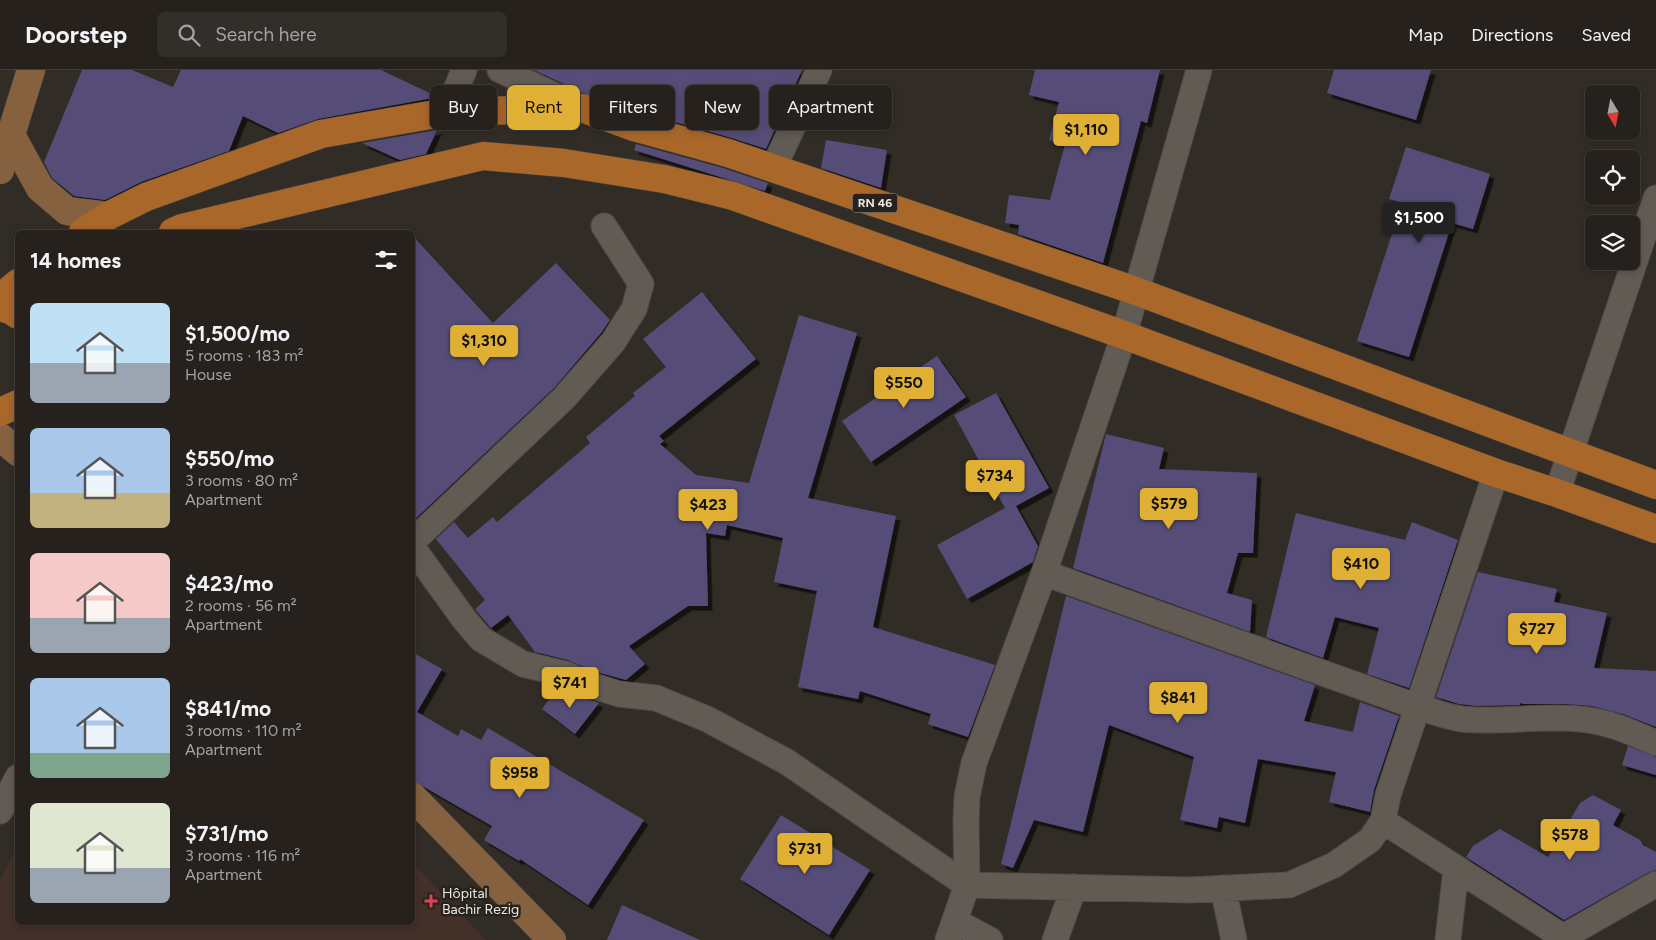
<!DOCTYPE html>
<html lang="en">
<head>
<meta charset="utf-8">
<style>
  body { margin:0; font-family:Figtree,sans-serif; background:#322e29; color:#f1f3f6; height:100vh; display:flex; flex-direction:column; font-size:19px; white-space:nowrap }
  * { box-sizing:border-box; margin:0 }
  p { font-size:16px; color:#a4a3a3 }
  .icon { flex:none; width:28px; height:28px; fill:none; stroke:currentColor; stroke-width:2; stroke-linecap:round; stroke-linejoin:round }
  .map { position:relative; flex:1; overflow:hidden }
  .sheet { position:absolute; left:15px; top:160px; width:400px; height:695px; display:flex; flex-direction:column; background:#26211c; border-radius:8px; box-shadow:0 2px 8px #0003,0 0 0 1px #423e3b }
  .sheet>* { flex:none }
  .guide { position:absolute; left:430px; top:15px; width:475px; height:45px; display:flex; gap:10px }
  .needle { width:32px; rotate:170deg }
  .controls { position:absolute; left:1585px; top:15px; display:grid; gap:10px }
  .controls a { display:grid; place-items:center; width:55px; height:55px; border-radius:8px; background:#26211c; box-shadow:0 2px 8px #0003,0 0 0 1px #423e3b; font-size:25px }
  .price { position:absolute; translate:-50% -42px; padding:0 11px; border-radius:5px; background:#dfb034; color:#111; font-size:16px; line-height:32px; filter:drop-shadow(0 1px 2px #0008) }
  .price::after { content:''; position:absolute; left:50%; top:30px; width:15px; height:11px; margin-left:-8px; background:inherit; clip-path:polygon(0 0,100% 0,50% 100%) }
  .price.selected { background:#222; color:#fff }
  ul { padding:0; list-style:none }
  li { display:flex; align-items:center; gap:15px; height:125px; padding:0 15px }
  li span { display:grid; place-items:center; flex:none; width:140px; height:100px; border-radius:8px; color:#555 }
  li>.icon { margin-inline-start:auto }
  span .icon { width:60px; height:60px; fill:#fffc; stroke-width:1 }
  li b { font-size:21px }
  h2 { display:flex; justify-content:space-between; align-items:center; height:60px; padding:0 15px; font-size:21px }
  .chip { padding:0 18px; border-radius:8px; background:#26211c; box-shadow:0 2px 8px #0003,0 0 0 1px #423e3b; font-size:18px; line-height:45px }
  .chip.selected { background:#dfb034; color:#111 }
  header { display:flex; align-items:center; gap:30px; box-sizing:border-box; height:70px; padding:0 25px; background:#26211c; border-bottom:1px solid #423e3b }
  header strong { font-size:24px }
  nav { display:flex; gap:28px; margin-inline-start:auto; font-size:18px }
  .search { width:350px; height:45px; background:#322e29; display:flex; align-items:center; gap:12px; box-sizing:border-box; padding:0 18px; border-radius:8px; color:#a4a3a3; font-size:19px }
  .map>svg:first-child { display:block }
  .medical { fill:#423029 }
  .building { fill:#544d77; filter:url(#shadow) }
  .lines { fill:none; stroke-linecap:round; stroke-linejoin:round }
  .street-casing { stroke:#4f4b46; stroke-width:27 }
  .secondary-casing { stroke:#4f4b46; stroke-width:29 }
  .primary-casing { stroke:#4f4b46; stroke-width:29 }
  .street { stroke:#615b54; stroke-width:25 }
  .secondary { stroke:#85613f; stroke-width:28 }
  .primary { stroke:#a9672a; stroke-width:28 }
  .health-dot { fill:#e0444e; stroke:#28221c; stroke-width:2 }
  .labels { text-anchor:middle; stroke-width:5; stroke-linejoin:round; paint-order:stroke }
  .shield { fill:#28221c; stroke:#b0aba7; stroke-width:1 }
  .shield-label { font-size:12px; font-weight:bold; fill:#eae6e2 }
  .poi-label { font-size:14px; fill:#eae6e2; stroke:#28221c; text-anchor:start }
</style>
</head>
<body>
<header>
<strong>Doorstep</strong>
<div class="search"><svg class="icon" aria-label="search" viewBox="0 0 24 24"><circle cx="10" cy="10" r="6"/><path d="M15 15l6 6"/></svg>Search here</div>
<nav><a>Map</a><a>Directions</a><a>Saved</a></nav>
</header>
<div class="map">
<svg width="1656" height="870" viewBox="0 0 1656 870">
  <defs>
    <filter id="shadow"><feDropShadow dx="4.5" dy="4.5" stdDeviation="0" flood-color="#0009"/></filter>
  </defs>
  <rect width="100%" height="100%" fill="#322c26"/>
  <path class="medical" d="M 17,776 L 18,852 L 412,852 L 413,793 L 486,870 L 0,870 L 0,810 Z"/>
  <path class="building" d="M 82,0 L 132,0 L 173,17 L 181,0 L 381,0 L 438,27 L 318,49 L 278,63 L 243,46 L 229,81 L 141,112 L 105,130 L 74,126 L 52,108 L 44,92 Z
    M 534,0 L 802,0 L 766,79 L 732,68 L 639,42 L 583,23 Z
    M 1035,0 L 1160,0 L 1147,53 L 1141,51 L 1103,193 L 1018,164 L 1019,155 L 1005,153 L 1009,125 L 1050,130 L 1065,74 L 1049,70 L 1059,32 L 1029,25 Z
    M 1334,0 L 1431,0 L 1416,50 L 1327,23 Z
    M 437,60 L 426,84 L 400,90 L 362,73 Z
    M 826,70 L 887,80 L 881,118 L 821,98 Z
    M 636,74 L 723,98 L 768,113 L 765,121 L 634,80 Z
    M 1406,77 L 1490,104 L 1473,159 L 1452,153 L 1409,287 L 1357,271 L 1402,133 L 1389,129 Z
    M 412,165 L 493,253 L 556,193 L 610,250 L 601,263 L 554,318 L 412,452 Z
    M 702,222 L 756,289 L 659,366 L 664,371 L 660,374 L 696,405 L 749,413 L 799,245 L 857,263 L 808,428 L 896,446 L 873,557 L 995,595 L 968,667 L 928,654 L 931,644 L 860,621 L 858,629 L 798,617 L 817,521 L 774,512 L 783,468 L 727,455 L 725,466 L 706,463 L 708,536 L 688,536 L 629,576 L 645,594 L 626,610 L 593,601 L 568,590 L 535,582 L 508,545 L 491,558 L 475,539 L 485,530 L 436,469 L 454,452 L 468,468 L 493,447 L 497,452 L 590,373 L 586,367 L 635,326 L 633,323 L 666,297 L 643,269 Z
    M 937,286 L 966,327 L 871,392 L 842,351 Z
    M 996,323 L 1049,418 L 1016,436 L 1038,476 L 1033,492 L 967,529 L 937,475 L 1005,438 L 954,345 Z
    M 1106,364 L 1164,378 L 1159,399 L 1257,403 L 1253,483 L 1238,483 L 1227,523 L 1252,530 L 1250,562 L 1073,498 Z
    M 1296,443 L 1405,470 L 1412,452 L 1458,470 L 1409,618 L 1367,604 L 1379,558 L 1335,547 L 1323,588 L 1266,567 Z
    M 1478,502 L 1557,519 L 1554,532 L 1607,543 L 1594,598 L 1656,601 L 1656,657 L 1623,644 L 1592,636 L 1566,634 L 1524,634 L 1520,633 L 1520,635 L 1477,636 L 1459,634 L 1436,627 Z
    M 1066,526 L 1315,615 L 1304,651 L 1353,662 L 1360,632 L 1399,646 L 1374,720 L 1370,742 L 1329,732 L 1336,702 L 1258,689 L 1245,753 L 1219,747 L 1217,758 L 1180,750 L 1194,687 L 1109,655 L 1083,762 L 1034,750 L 1013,798 L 1001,794 Z
    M 412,582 L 442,599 L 417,642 L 458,666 L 461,659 L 481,670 L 488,658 L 644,750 L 588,835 L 520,789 L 519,791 L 484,770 L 492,756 L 412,710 Z
    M 558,617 L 599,633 L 575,664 L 542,639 Z
    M 1628,676 L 1656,687 L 1656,705 L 1622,695 Z
    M 1593,725 L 1621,740 L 1613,755 L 1640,770 L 1643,775 L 1656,782 L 1656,800 L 1649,802 L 1564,850 L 1466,787 L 1473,776 L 1500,759 L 1548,787 L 1580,733 Z
    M 781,745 L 870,800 L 829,865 L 740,809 Z
    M 622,835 L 700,870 L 607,870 Z"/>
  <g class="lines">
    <g class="street-casing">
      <path id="street" d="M 500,0 L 582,38
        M 447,42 L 464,0
        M 773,99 L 819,0
        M 1557,423 L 1656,128
        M 412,472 L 564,328 L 613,272 L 634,239 L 641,214 L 604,156
        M 412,477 L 464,549 L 481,569 L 523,594 L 565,604 L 588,614 L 619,624 L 656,628 L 707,649 L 787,692 L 967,815 L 1190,820 L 1289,815 L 1334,795 L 1370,770 L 1383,751 L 1388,725 L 1496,403
        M 1044,503 L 1418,637 C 1432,641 1447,647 1462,649 C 1501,653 1541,645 1580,649 C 1607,651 1631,662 1656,673
        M 0,741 L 18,707
        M 1383,751 L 1563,867
        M 1223,818 L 1234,870
        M 955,851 L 990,870
        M 948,870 L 967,815 L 966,751 L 967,727 L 974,693 L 1044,503 L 1124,265 L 1199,0
        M 1055,870 L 1074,817
        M 1448,870 L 1456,799
        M 1558,870 L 1656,814"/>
    </g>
    <g class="secondary-casing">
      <path id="secondary" d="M 11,65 L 40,118 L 67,141 L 108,146
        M 0,100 L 31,0
        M 0,367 L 18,382
        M 412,726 L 552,870"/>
    </g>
    <g class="primary-casing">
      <path id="primary" d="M 83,162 L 108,146 L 146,127 L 321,64 L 447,42 L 582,38 L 634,57 L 728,83 L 1136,221 L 1656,415
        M 173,162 L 182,158 L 483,86 L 564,93 L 664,109 L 733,126 L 1124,265 L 1496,403 L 1557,423 L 1656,459
        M 0,228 L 18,213
        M 0,237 L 10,240 L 18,245
        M 0,342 L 18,334"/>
    </g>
    <use href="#street" class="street"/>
    <use href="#secondary" class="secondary"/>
    <use href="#primary" class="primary"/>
  </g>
  <path class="health-dot" d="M428.5 823.5h5v5h5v5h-5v5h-5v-5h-5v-5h5z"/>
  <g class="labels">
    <rect class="shield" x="852.5" y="123.5" width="45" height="19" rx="4"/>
    <g class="shield-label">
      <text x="875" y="137">RN 46</text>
    </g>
    <g class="poi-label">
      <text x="442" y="828">Hôpital<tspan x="442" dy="16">Bachir Rezig</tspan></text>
    </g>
  </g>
</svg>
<div class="controls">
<a><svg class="needle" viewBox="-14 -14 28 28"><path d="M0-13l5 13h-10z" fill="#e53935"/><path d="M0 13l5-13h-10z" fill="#a4a3a3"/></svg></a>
<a><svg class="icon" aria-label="locate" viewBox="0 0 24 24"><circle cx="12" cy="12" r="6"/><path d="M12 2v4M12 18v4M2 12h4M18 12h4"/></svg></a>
<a><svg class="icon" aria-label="layers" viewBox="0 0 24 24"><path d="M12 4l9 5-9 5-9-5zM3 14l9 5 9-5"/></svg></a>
</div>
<b class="price" style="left:1086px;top:86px">$1,110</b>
<b class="price selected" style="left:1419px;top:174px">$1,500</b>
<b class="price" style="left:484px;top:297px">$1,310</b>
<b class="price" style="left:904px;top:339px">$550</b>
<b class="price" style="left:995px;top:432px">$734</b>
<b class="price" style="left:1169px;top:460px">$579</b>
<b class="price" style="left:708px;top:461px">$423</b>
<b class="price" style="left:1361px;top:520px">$410</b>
<b class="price" style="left:1537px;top:585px">$727</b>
<b class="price" style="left:570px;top:639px">$741</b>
<b class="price" style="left:1178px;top:654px">$841</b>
<b class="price" style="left:520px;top:729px">$958</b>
<b class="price" style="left:1570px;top:791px">$578</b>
<b class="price" style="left:805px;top:805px">$731</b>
<div class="guide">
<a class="chip">Buy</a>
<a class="chip selected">Rent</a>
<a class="chip">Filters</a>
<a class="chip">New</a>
<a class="chip">Apartment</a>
</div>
<section class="sheet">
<h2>14 homes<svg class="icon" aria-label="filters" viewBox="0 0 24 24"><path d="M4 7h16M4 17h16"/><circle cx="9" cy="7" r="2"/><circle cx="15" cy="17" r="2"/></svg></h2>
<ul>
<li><span style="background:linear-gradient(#bfe0f5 60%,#9aa5b1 0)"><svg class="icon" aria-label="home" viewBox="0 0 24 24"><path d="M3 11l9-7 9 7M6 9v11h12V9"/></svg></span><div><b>$1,500/mo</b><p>5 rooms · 183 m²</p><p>House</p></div></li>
<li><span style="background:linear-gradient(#a9c7e8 65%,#c2b280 0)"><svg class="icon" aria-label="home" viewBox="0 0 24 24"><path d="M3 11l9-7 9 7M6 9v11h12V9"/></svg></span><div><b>$550/mo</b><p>3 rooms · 80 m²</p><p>Apartment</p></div></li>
<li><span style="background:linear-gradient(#f6c9c9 65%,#9aa5b1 0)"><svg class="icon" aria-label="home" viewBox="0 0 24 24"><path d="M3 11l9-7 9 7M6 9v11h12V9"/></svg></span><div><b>$423/mo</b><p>2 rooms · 56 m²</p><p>Apartment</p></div></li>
<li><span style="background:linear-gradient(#a9c7e8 75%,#7fa58c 0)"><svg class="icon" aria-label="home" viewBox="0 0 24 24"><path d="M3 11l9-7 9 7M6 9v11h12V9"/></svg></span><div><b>$841/mo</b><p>3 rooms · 110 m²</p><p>Apartment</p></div></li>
<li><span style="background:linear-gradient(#dfe7d0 65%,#9aa5b1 0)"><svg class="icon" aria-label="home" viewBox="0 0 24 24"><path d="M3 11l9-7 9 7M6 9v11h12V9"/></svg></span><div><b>$731/mo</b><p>3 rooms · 116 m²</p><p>Apartment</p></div></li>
</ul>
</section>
</div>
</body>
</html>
